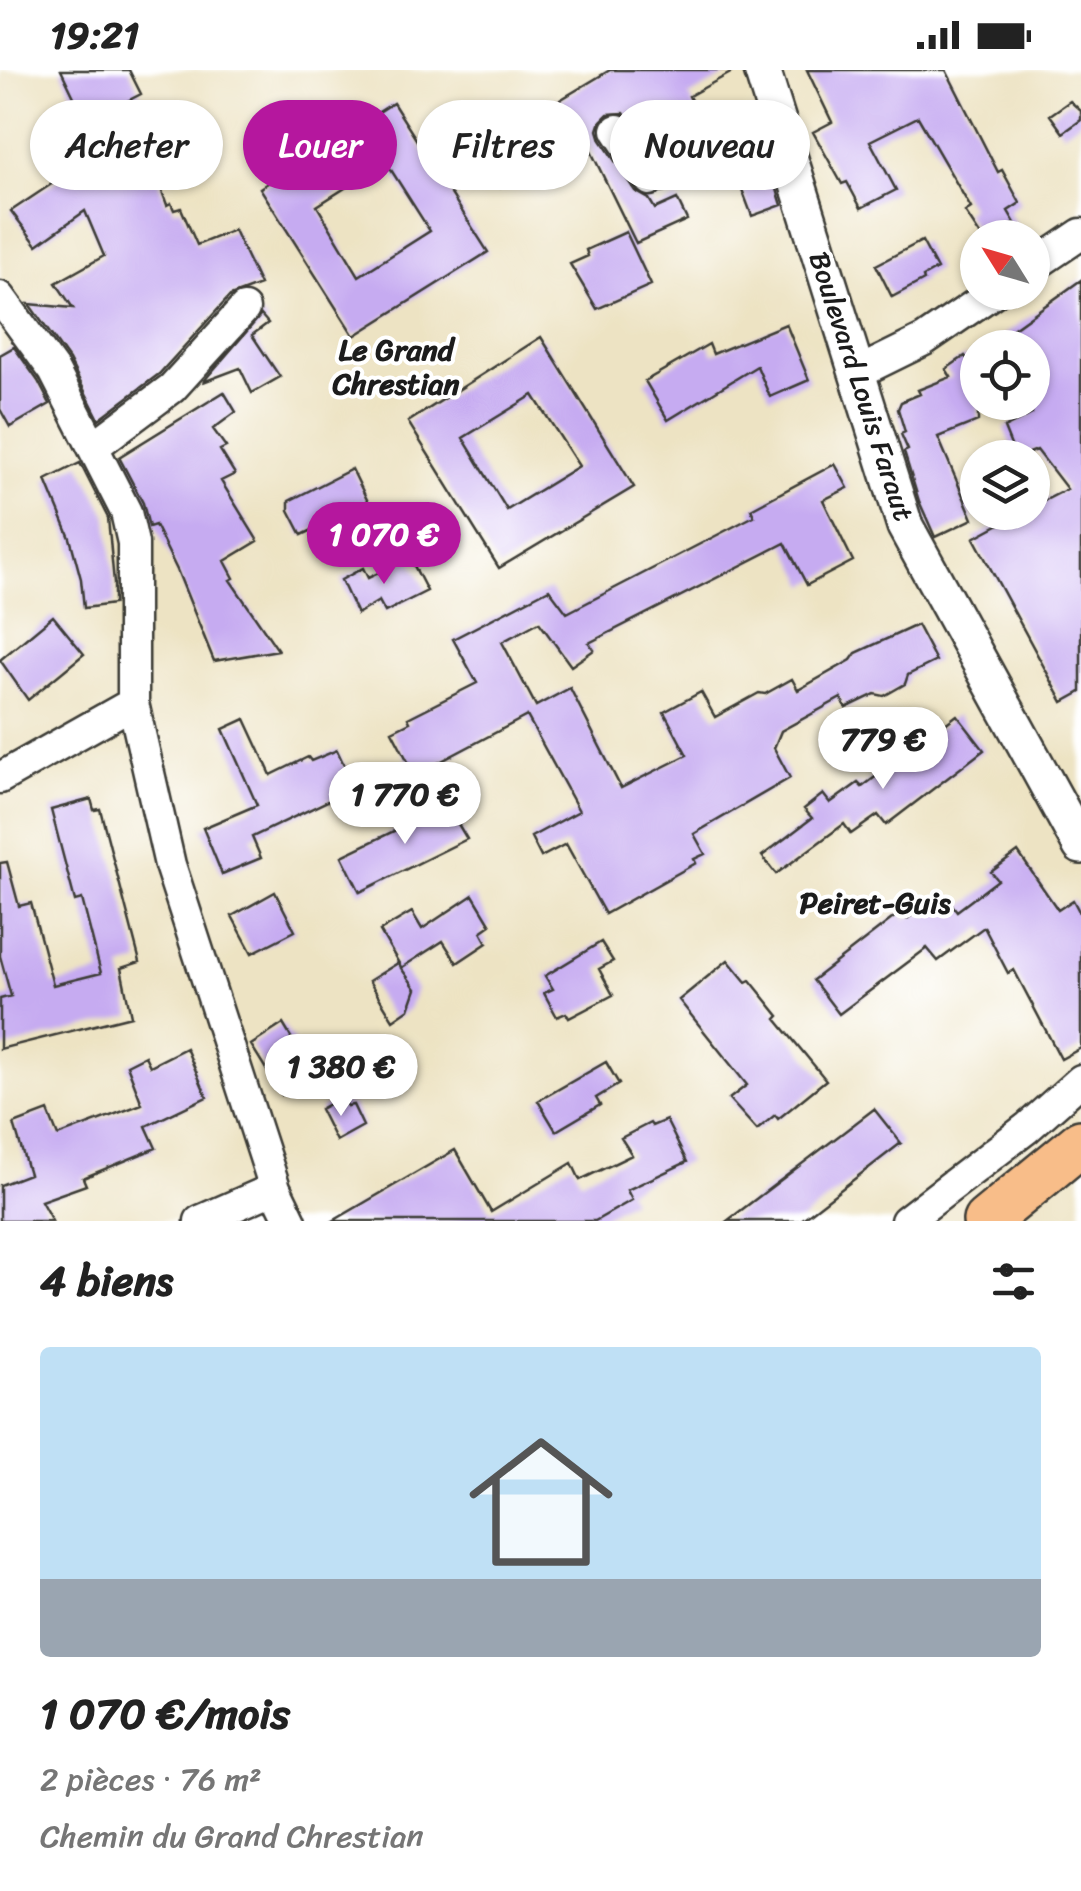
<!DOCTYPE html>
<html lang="fr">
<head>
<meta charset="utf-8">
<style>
  body { margin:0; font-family:Sriracha,sans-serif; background:#f2f2f2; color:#222; height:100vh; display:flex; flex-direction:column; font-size:38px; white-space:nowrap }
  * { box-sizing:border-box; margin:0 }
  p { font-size:32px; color:#767676 }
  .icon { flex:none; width:55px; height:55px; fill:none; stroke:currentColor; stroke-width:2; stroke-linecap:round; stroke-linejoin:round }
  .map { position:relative; height:1151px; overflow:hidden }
  .panel { display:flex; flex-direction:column; background:#fff; flex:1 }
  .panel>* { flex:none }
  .banner { position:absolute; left:30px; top:30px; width:1022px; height:90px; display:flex; gap:20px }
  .needle { width:65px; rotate:307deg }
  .controls { position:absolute; left:960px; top:150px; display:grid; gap:20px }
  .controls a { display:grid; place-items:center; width:90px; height:90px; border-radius:50%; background:#fff; box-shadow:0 2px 8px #0004; font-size:50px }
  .price { position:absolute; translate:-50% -85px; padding:0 22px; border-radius:35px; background:#fff; color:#222; font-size:32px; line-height:65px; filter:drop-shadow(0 2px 5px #0008) }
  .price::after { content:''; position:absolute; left:50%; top:60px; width:30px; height:22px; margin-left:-15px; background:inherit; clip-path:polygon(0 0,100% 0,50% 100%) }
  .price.on { background:#b5179e; color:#fff }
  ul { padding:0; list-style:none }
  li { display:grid; align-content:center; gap:20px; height:530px; padding:0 40px }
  li span { display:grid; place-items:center; height:310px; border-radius:10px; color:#555 }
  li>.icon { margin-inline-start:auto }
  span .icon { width:180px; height:180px; fill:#fffc; stroke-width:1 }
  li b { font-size:42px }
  h2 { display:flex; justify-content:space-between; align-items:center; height:120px; padding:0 40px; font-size:42px }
  .pill { padding:0 35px; border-radius:45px; background:#fff; box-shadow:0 2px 8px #0004; font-size:35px; line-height:90px }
  .pill.on { background:#b5179e; color:#fff }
  .status { display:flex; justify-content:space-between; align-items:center; height:70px; padding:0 50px; background:#fff; direction:ltr }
  .status svg { height:28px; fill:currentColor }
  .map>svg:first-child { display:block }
  .building { fill:#c6abf1; fill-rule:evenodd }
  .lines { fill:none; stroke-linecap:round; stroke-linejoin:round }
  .minor-casing { stroke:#3b3a35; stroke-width:35 }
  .tertiary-casing { stroke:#3b3a35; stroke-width:40 }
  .primary-casing { stroke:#3b3a35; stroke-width:50 }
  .minor { stroke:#fff; stroke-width:30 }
  .tertiary { stroke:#fff; stroke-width:35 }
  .primary { stroke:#f8bd89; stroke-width:45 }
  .labels { text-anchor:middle; stroke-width:8; stroke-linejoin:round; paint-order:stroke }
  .street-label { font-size:28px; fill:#1c1c1c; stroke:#fff }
  .neighbourhood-label { font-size:30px; font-weight:bold; fill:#1c1c1c; stroke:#fff }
</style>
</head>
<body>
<div class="status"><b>19:21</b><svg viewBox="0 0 49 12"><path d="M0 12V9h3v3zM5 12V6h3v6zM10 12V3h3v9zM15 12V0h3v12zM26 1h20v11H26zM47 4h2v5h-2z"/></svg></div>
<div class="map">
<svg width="1081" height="1151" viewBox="0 0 1081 1151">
  <rect width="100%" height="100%" fill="#fff"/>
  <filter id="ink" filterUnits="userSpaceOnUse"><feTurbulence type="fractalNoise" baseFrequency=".01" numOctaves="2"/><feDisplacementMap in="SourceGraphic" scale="20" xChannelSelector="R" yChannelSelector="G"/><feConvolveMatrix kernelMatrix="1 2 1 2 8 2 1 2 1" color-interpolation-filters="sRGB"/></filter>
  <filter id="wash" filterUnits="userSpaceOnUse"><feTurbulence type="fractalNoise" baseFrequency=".0048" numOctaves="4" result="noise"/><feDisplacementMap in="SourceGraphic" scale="40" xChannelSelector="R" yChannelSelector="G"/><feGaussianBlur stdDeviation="2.25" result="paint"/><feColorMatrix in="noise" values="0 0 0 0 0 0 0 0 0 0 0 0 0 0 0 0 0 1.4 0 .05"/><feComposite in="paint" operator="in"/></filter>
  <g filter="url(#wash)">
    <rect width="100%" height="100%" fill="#ede3c3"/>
    <g id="blocks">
      <path class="building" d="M 61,0 L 129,0 L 141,24 L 86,52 Z
        M 610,0 L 736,0 L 689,26 L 697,43 L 677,51 L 681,57 L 649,75 L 624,43 L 608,44 L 601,51 L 598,60 L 601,70 L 635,121 L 649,129 L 655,139 L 677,129 L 687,150 L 636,173 L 584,67 L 500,117 L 456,53 L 490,33 L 508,61 Z
        M 807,0 L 946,0 L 998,102 L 1002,100 L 1020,133 L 1008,141 L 1015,153 L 993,168 L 982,168 L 965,142 L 971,138 L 918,47 L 870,71 L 896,120 L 861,138 L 847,112 L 842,114 L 813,62 L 832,52 Z
        M 1070,31 L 1081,41 L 1081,50 L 1063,63 L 1050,45 Z
        M 393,33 L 488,182 L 354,266 L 260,118 ZM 386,92 L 430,161 L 359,206 L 317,136 Z
        M 107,78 L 122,113 L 155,102 L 167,135 L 171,133 L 174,140 L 181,138 L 197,175 L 234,160 L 260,215 L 230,226 L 159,304 L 99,349 L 69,290 L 29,234 L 73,238 L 56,213 L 104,186 L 85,141 L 37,175 L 11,141 L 68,103 L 65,96 Z
        M 757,91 L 761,101 L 770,97 L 782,135 L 752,146 L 735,101 Z
        M 626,162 L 651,215 L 597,239 L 570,194 L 588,186 L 586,180 Z
        M 922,171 L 937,199 L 923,207 L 924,210 L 892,227 L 876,195 Z
        M 1081,210 L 1081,622 L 1063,632 L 974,468 L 1022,442 L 1032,442 L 1032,437 L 1067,419 L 1037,380 L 1016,388 L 1004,358 L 1032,344 L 1032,278 L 986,278 Z
        M 261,245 L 268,253 L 252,265 L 280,307 L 252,323 L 240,298 L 203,312 Z
        M 786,254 L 809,310 L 770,327 L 757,296 L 668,350 L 645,311 L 709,274 L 713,284 Z
        M 541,267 L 634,417 L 499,498 L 408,352 ZM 533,325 L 579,396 L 507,440 L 463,368 Z
        M 14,277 L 38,311 L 50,334 L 10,357 L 0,339 L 0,285 Z
        M 978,283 L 978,351 L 938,367 L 973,449 L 935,467 L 919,431 L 904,382 L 908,380 L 901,364 L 905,362 L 898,339 L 901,332 L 920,324 L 918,320 L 951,307 L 946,299 L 965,286 L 968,290 Z
        M 224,322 L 236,342 L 213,359 L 226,377 L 220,380 L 235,404 L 221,411 L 258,471 L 225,491 L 234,508 L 230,510 L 278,580 L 214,591 L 177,500 L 155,455 L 149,457 L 143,433 L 119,387 Z
        M 80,393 L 108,448 L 114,513 L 114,534 L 84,538 L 81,509 L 70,468 L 46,410 Z
        M 835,394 L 848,418 L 823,430 L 853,491 L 807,515 L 785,473 L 589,573 L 594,580 L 571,596 L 539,552 L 502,572 L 536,636 L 570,618 L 621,718 L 687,685 L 664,642 L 701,622 L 715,647 L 759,623 L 765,624 L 792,609 L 798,620 L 851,590 L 856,583 L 917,555 L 936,591 L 908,605 L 905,614 L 884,626 L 875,624 L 846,638 L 841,628 L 781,661 L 774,678 L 790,708 L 694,764 L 705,784 L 694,789 L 696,793 L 605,844 L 566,774 L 541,787 L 531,767 L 579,741 L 527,646 L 415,705 L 392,661 L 410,652 L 408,648 L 477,613 L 453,569 L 549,519 L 567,543 L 754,446 L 751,439 Z
        M 352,399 L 374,444 L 353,455 L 356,462 L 336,472 L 327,453 L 302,465 L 289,440 L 289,431 Z
        M 410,488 L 427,521 L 385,542 L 379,531 L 357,544 L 341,510 L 363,498 L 368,508 Z
        M 53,546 L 84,584 L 28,630 L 0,590 Z
        M 957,645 L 984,680 L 886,755 L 878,745 L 851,764 L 844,754 L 776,804 L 762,786 L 812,748 L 804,739 L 823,724 L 830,733 L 858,713 L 862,717 Z
        M 245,649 L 271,705 L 308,687 L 311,691 L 337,680 L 355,718 L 252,767 L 261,788 L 222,804 L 203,758 L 257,735 L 223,659 Z
        M 442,727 L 467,769 L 360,822 L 342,786 L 425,746 L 421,740 Z
        M 91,729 L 94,740 L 100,739 L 140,892 L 121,898 L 131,946 L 0,979 L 0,929 L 11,926 L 0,886 L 0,793 L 7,792 L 19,836 L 31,833 L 53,915 L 101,903 L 82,829 L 75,831 L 51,740 Z
        M 1018,782 L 1058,840 L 1073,830 L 1081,845 L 1081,978 L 1061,989 L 1014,900 L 1008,903 L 984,857 L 938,891 L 927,878 L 839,944 L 813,910 L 901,842 L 907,849 L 917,841 L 921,846 L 946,827 L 957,841 L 998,810 L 991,802 Z
        M 275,822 L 295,861 L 252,883 L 232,846 Z
        M 473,825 L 491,855 L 481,862 L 487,873 L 457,893 L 443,871 L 401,898 L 416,919 L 409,939 L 393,950 L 369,911 L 398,893 L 401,897 L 380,861 L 412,842 L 422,859 Z
        M 601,872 L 613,891 L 599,899 L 613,925 L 569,948 L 566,943 L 557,947 L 544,923 L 553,919 L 545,906 Z
        M 728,890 L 746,912 L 750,910 L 779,946 L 776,949 L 826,1010 L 778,1049 L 775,1045 L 757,1060 L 729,1029 L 747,1015 L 679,930 Z
        M 283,954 L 314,1006 L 282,1025 L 251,975 Z
        M 186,978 L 207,1027 L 146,1056 L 156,1078 L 83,1108 L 86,1115 L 41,1131 L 52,1151 L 0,1151 L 0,1115 L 29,1104 L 14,1054 L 48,1041 L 58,1066 L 142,1034 L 127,995 L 145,986 L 150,996 Z
        M 606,992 L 619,1014 L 596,1028 L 600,1035 L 556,1061 L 538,1031 Z
        M 342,1027 L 347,1036 L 353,1035 L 363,1056 L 336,1071 L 320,1039 Z
        M 874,1039 L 901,1073 L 800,1151 L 727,1151 Z
        M 666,1050 L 687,1092 L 627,1120 L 632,1130 L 595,1151 L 333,1151 L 455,1080 L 491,1142 L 572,1093 L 580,1110 L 632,1085 L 621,1068 L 650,1053 L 652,1056 Z"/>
    </g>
  </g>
  <g filter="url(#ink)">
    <use href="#blocks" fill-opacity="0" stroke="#3b3a35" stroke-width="2.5"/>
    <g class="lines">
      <g class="minor-casing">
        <path id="minor" d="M 617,60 L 650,110 L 779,50
          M 1032,197 L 1081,164
          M 0,227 L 54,301 L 126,442 L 133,473 L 133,633 L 170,795 L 275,1118 L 291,1151
          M 857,303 L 924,270 L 994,222
          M 93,377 L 172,318 L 244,239
          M 0,708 L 133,633
          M 200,1151 L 275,1118
          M 906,1151 L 1027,1058 L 1081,1010"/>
      </g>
      <g class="tertiary-casing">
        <path id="tertiary" d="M 762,0 L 905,456 L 1081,776"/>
      </g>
      <g class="primary-casing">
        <path id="primary" d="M 986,1151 L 1081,1073"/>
      </g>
      <use href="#minor" class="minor"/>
      <use href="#tertiary" class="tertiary"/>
      <use href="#primary" class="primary"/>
    </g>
  </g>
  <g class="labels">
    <g class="street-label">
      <text transform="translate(862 316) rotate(72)" y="10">Boulevard Louis Faraut</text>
    </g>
    <g class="neighbourhood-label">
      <text x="396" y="290">Le Grand<tspan x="396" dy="34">Chrestian</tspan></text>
      <text x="875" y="843">Peiret-Guis</text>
    </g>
  </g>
</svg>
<div class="controls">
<a><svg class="needle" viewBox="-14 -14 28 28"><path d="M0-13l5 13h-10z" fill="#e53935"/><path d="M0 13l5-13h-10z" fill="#767676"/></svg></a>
<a><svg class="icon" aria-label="locate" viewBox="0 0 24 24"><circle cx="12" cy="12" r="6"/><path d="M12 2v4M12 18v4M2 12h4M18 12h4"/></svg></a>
<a><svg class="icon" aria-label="layers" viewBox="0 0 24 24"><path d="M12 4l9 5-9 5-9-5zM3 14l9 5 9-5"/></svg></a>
</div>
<b class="price on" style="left:384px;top:517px">1 070 €</b>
<b class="price" style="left:883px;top:722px">779 €</b>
<b class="price" style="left:405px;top:777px">1 770 €</b>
<b class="price" style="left:341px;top:1049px">1 380 €</b>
<div class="banner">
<a class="pill">Acheter</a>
<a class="pill on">Louer</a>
<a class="pill">Filtres</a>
<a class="pill">Nouveau</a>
</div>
</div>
<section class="panel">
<h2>4 biens<svg class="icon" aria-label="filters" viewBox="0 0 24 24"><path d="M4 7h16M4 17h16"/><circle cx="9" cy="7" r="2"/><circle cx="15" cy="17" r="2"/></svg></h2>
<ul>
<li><span style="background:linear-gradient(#bfe0f5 75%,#9aa5b1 0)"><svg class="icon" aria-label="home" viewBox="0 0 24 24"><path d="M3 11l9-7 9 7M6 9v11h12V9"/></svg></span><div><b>1 070 €/mois</b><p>2 pièces · 76 m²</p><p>Chemin du Grand Chrestian</p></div></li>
</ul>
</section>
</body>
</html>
